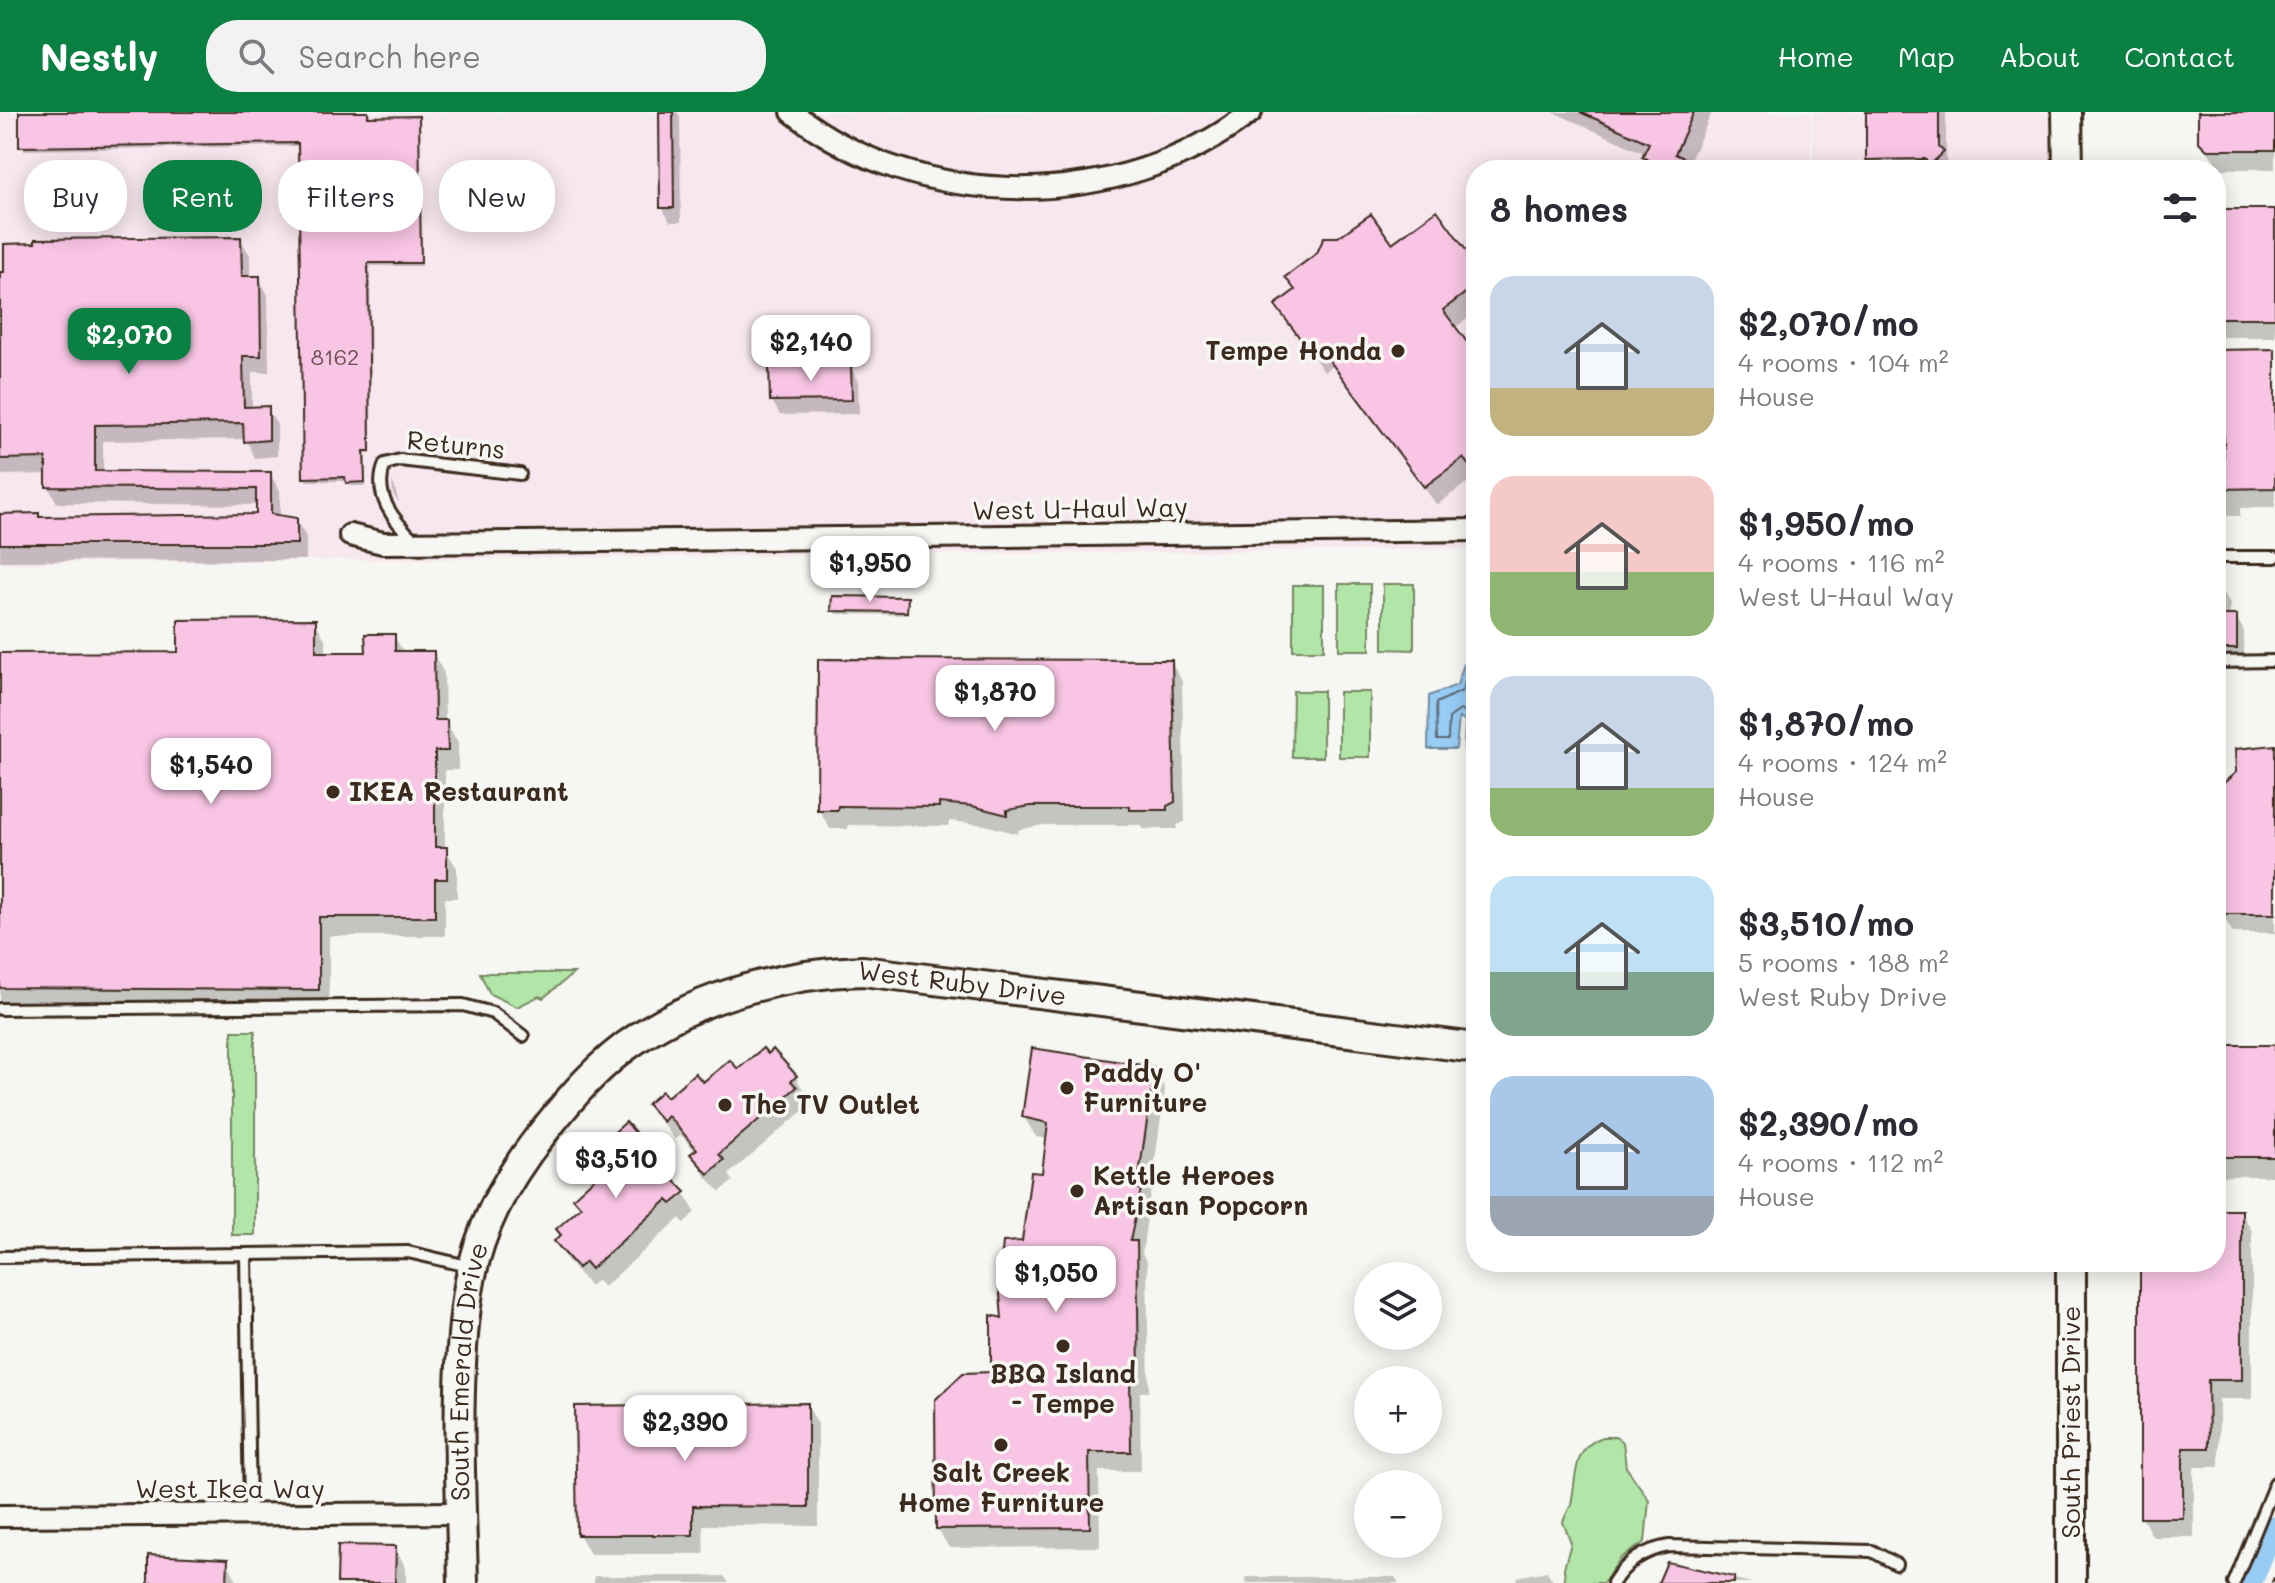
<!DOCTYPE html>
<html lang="en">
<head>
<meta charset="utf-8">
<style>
  body { margin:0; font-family:Mali,sans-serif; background:#f2f2f3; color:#2b2b33; height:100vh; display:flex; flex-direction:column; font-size:30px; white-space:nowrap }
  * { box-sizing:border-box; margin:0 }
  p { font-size:26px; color:#7c7c81 }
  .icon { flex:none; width:44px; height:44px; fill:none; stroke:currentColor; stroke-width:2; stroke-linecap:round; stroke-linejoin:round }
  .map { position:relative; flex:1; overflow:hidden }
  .drawer { position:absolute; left:1466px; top:48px; width:760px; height:1112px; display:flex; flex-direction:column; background:#fff; border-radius:32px; box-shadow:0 4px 20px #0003 }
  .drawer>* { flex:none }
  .guide { position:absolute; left:24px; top:48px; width:760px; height:72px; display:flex; gap:16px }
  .tools { position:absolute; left:1354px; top:1150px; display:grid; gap:16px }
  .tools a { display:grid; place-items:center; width:88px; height:88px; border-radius:50%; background:#fff; box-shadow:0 4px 20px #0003; font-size:40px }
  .price { position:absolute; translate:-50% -68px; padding:0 18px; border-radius:16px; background:#fff; color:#222; font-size:26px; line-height:52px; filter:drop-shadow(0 2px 4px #0008) }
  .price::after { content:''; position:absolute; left:50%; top:48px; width:24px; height:18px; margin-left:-12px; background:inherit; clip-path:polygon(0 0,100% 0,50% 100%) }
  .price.on { background:#0b8043; color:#fff }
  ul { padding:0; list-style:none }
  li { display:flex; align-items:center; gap:24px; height:200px; padding:0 24px }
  li span { display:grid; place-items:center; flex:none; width:224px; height:160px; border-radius:24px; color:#555 }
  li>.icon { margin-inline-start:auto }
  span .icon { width:96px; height:96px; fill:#fffc; stroke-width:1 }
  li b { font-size:34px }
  h2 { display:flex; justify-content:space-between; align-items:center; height:96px; padding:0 24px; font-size:34px }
  .tag { padding:0 28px; border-radius:32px; background:#fff; box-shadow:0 4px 20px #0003; font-size:28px; line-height:72px }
  .tag.on { background:#0b8043; color:#fff }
  header { display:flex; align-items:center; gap:48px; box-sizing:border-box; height:112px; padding:0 40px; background:#0b8043; color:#fff }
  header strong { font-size:38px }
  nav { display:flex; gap:44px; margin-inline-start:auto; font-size:28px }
  .search { width:560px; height:72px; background:#f2f2f3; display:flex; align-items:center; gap:20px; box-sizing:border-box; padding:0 28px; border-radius:32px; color:#7c7c81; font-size:30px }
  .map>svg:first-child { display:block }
  .built { fill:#f7e7ee }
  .green { fill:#b2e6a8; stroke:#768863; stroke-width:2 }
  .water { fill:#97ccf5; stroke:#728b9f; stroke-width:2 }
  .shadow { fill:#0003 }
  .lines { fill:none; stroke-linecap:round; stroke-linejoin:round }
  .shore { stroke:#606b74; stroke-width:2 }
  .canal { stroke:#97ccf5; stroke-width:20 }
  .building { fill:#f8c5e4; stroke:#3b2a1e; stroke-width:2 }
  .lane-casing { stroke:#3b2a1e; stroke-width:16 }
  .street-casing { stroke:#3b2a1e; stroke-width:26 }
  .secondary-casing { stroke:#3b2a1e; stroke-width:34 }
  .path { stroke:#3b2a1e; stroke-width:3; stroke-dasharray:6 6; stroke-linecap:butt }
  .lane { stroke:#f6f6f2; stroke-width:10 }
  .street { stroke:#f6f6f2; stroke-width:20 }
  .secondary { stroke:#f6f6f2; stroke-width:28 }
  .poi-dot { fill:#3b2a1e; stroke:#f6f6f2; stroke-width:3 }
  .labels { text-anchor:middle; stroke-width:7; stroke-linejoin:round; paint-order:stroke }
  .number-label { font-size:22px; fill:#6a5150 }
  .poi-label { font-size:26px; font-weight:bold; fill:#3b2a1e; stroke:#f6f6f2; text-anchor:start }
  .street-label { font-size:26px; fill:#3b2a1e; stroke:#f6f6f2 }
</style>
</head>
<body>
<header>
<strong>Nestly</strong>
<div class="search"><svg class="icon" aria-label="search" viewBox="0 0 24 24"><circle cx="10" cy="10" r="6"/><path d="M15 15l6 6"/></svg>Search here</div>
<nav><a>Home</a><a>Map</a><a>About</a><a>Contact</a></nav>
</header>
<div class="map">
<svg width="2275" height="1471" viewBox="0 0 2275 1471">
  <rect width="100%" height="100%" fill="#f6f6f2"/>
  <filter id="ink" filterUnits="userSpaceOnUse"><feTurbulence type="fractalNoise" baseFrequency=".0125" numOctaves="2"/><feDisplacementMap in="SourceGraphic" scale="16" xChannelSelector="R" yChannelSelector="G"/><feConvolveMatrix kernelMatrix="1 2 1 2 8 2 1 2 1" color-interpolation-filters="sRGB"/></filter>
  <g filter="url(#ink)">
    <path class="built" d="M 0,0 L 1811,0 L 1811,58 L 1476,58 L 1476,437 L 0,451 Z
      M 1813,0 L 2067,0 L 2068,58 L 1813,58 Z"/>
    <path class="green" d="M 1339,472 L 1370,472 L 1370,538 L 1339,538 Z
      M 1383,472 L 1414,472 L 1414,538 L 1383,537 Z
      M 1293,473 L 1324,473 L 1324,538 L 1293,538 Z
      M 1293,579 L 1323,579 L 1323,645 L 1292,645 Z
      M 1339,580 L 1370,580 L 1370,645 L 1339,645 Z
      M 480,861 L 574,861 L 543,886 L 539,884 L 517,895 L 490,882 Z
      M 232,919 L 255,919 L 255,1123 L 232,1123 Z
      M 1603,1325 L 1615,1325 L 1623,1330 L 1626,1355 L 1649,1388 L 1645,1430 L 1621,1446 L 1603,1471 L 1565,1471 L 1564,1456 L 1571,1431 L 1563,1410 C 1565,1404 1569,1398 1571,1392 C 1577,1365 1572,1335 1603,1325 Z"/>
    <path class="water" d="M 1476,547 L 1476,637 L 1464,637 L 1465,609 L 1459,606 L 1456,637 L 1428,637 L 1429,584 L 1457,573 L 1464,552 Z"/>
    <path class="shadow" d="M 21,0 L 370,0 L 370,7 L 418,6 L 422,154 L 370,154 L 371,342 L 366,342 L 366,374 L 350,374 L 348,369 L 307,369 L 305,365 L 300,34 L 24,38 Z
      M 661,0 L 677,0 L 680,4 L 681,110 L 670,110 L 662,95 Z
      M 1553,0 L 1712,0 L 1688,53 L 1691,58 L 1652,58 L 1646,42 Z
      M 1868,0 L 1946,0 L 1946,48 L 1950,56 L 1875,58 L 1868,47 Z
      M 2200,0 L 2275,0 L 2275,57 L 2220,57 L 2200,28 Z
      M 2216,99 L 2275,99 L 2275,225 L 2216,225 Z
      M 240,127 L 250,143 L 250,166 L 259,166 L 268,183 L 269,260 L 252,260 L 252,297 L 267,296 L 277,313 L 277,344 L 255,346 L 246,327 L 103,329 L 103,361 L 270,362 L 280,379 L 280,406 L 296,408 L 306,425 L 306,448 L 0,449 L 0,404 L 40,407 L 258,404 L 258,393 L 57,391 L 48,374 L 48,362 L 0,363 L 0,162 Z
      M 1392,134 L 1476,155 L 1476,201 L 1454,216 L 1476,245 L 1476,364 L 1437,393 L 1333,254 L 1324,260 L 1278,193 L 1296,180 L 1287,166 Z
      M 2275,239 L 2275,395 L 2240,396 L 2240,404 L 2221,404 L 2216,398 L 2216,353 L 2226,353 L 2226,334 L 2219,321 L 2216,302 L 2216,240 Z
      M 850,254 L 858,269 L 859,302 L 780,303 L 772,289 Z
      M 392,369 L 394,373 L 399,391 L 393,382 Z
      M 2216,477 L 2221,478 L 2230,492 L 2230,505 L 2236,505 L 2244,519 L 2244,551 L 2216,551 Z
      M 906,487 L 908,503 L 836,502 L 833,498 Z
      M 315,509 L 326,529 L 326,542 L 368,542 L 394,524 L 404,541 L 433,541 L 444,561 L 445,610 L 458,630 L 458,658 L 445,658 L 445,737 L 457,756 L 457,786 L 445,786 L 445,824 L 329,824 L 329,897 L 0,895 L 0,543 L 180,542 Z
      M 1171,550 L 1182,569 L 1185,710 L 1177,713 L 1177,717 L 1143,717 L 1141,713 L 1043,713 L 1018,718 L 1018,722 L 985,713 L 949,709 L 949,714 L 848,713 L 848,717 L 830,717 L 819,697 Z
      M 2275,635 L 2275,821 L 2233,821 L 2222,802 L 2221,688 L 2217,680 Z
      M 2216,935 L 2275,935 L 2275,1064 L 2216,1064 Z
      M 773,940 L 796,965 L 807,985 L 802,988 L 806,996 L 729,1062 L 733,1069 L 720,1080 L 704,1062 L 693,1043 L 696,1040 L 681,1023 L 675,1028 L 650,993 L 738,960 Z
      M 1154,957 L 1165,977 L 1142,1142 L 1147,1150 L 1149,1280 L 1140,1280 L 1141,1359 L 1099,1359 L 1100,1435 L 949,1436 L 938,1417 L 993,1262 L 1023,1131 L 1043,1063 L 1048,1027 L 1036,1025 L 1024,1005 Z
      M 641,1030 L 651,1048 L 684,1081 L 695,1100 L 684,1111 L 680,1106 L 604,1175 L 597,1168 L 590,1174 L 567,1148 L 556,1129 L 581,1097 L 575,1086 L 597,1067 L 590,1056 Z
      M 2216,1100 L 2241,1100 L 2252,1119 L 2252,1287 L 2219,1287 L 2219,1355 L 2194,1355 L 2194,1425 L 2153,1425 L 2142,1406 L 2142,1150 L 2216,1150 Z
      M 807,1293 L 818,1312 L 818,1414 L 703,1413 L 704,1442 L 590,1442 L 579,1422 Z
      M 395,1436 L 406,1456 L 406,1471 L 339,1471 Z
      M 227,1449 L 238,1471 L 148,1471 Z
      M 1668,1452 L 1752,1471 L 1661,1471 Z
      M 1547,1459 L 1554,1471 L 1517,1471 L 1517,1465 Z
      M 594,1464 L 724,1464 L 729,1471 L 594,1471 Z
      M 1246,1465 L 1395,1465 L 1399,1471 L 1246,1471 Z"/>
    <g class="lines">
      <path class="shore" d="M 1476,555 L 1471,557 L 1462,579 L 1436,591 L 1437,628 L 1448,628 L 1449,606 L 1460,598 L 1471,605 L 1476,629"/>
      <path class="canal" d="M 2252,1471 L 2275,1414"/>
    </g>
    <path class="building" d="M 19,0 L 368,0 L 368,5 L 419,4 L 421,151 L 368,151 L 370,339 L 364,339 L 365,370 L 346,371 L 345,365 L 303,366 L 298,31 L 19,35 Z
      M 659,0 L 673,0 L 674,96 L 660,96 Z
      M 1580,0 L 1694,0 L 1675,42 L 1711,58 L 1670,58 L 1642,45 L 1649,31 Z
      M 1866,0 L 1939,0 L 1939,35 L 1944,40 L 1930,53 L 1925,47 L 1866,48 Z
      M 2198,0 L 2275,0 L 2275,38 L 2207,38 L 2198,29 Z
      M 2216,97 L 2275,97 L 2275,206 L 2216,206 Z
      M 1437,98 L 1476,152 L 1476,173 L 1443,198 L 1476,242 L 1476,362 L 1463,346 L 1424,375 L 1320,236 L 1312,242 L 1275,193 L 1295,178 L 1285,165 L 1317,141 L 1324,125 L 1338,125 L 1371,102 L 1392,131 Z
      M 241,125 L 242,164 L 260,164 L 261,244 L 243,244 L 244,295 L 269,294 L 269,328 L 244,330 L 243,311 L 95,313 L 95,359 L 271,360 L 271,402 L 297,406 L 297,432 L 0,432 L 0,402 L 39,401 L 39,405 L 256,402 L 256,377 L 46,375 L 46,346 L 0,347 L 0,160 L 4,160 L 4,132 L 35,131 L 35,127 Z
      M 2275,237 L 2275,376 L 2216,377 L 2216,351 L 2224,351 L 2224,322 L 2217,322 L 2216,238 Z
      M 851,252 L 852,288 L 770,289 L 769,254 Z
      M 832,484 L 908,485 L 907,500 L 831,499 Z
      M 2216,503 L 2237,503 L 2237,537 L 2216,537 Z
      M 316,507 L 316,540 L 366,540 L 365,522 L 395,522 L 395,539 L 434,539 L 435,608 L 447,608 L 448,639 L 435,639 L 435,735 L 447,735 L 447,767 L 435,767 L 435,805 L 319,805 L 319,878 L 0,876 L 0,541 L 178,540 L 178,508 Z
      M 818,547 L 1172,548 L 1175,690 L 1167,694 L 1167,698 L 1130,698 L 1130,694 L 1031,694 L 1007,698 L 1007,703 L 972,694 L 939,691 L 939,695 L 838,694 L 838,698 L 817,698 Z
      M 2275,633 L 2275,802 L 2220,802 L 2219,685 L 2216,678 L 2236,660 L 2235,637 Z
      M 2216,933 L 2275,933 L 2275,1045 L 2216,1045 Z
      M 763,936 L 768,942 L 773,937 L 797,964 L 791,969 L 797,975 L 719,1042 L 724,1048 L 708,1062 L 690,1042 L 697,1037 L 668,1004 L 663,1010 L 647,992 L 662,979 L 667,985 L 695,961 L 703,970 L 730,948 L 738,957 Z
      M 1032,936 L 1155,955 L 1137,1077 L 1141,1077 L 1130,1129 L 1137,1129 L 1139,1261 L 1130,1261 L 1131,1340 L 1089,1340 L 1090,1416 L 936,1417 L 935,1288 L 963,1261 L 991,1260 L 991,1203 L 1002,1206 L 999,1171 L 1003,1130 L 1022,1129 L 1031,1060 L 1042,1061 L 1048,1011 L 1022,1005 Z
      M 626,1010 L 643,1029 L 639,1033 L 686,1080 L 671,1092 L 667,1088 L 591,1157 L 585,1150 L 578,1156 L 554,1129 L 561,1123 L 556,1117 L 581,1095 L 573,1086 L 597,1064 L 588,1055 L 616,1031 L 610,1024 Z
      M 2216,1098 L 2242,1098 L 2242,1268 L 2208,1268 L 2209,1336 L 2183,1336 L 2183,1406 L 2140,1406 L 2140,1150 L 2216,1150 Z
      M 808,1291 L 808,1395 L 693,1394 L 693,1423 L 577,1423 L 575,1294 Z
      M 338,1433 L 396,1434 L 395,1471 L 337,1471 Z
      M 148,1443 L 228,1447 L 227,1471 L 148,1471 Z
      M 1667,1450 L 1734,1465 L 1734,1471 L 1658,1471 Z"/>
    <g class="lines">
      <g class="lane-casing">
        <path id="lane" d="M 415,429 C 394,409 372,383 385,352 L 400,348 L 520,362
          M 2216,445 L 2275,445
          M 2216,550 L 2275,549
          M 0,897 L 463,893 L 493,901 L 523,924
          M 246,1142 L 250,1402
          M 0,1145 L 408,1140 L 472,1155
          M 1613,1471 C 1626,1450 1645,1438 1669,1434 L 1872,1439 L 1896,1452
          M 2234,1471 L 2275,1371"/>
      </g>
      <g class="street-casing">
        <path id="street" d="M 792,0 C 920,102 1123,101 1251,0
          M 350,423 L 383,431 L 524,430 L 1476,418
          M 0,1404 L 461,1401"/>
      </g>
      <g class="secondary-casing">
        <g id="secondary">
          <path d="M 2067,0 L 2068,58"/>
          <path d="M 2071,1150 L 2071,1471"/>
          <path id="s1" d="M 463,1471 C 461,1377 454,1273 468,1180 C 477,1120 504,1070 541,1023 C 570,986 599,951 639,925 C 702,883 788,861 863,859 L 1476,936"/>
        </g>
      </g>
      <path class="path" d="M 2272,1471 L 2275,1464"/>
      <use href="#lane" class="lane"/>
      <use href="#street" class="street"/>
      <use href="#secondary" class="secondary"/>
    </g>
  </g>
  <g class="poi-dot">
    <circle cx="1398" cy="239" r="8"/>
    <circle cx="333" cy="680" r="8"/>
    <circle cx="1067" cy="976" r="8"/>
    <circle cx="725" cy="993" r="8"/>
    <circle cx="1077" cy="1079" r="8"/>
    <circle cx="1063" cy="1234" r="8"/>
    <circle cx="1001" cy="1333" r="8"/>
  </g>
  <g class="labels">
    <g class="number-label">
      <text x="335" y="253">8162</text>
    </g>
    <g class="poi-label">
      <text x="1382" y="248" text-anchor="end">Tempe Honda</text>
      <text x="349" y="689">IKEA Restaurant</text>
      <text x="1083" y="970">Paddy O'<tspan x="1083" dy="30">Furniture</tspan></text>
      <text x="741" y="1002">The TV Outlet</text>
      <text x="1093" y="1073">Kettle Heroes<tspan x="1093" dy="30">Artisan Popcorn</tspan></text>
      <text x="1063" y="1271" text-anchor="middle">BBQ Island<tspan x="1063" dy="30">- Tempe</tspan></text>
      <text x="1001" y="1370" text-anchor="middle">Salt Creek<tspan x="1001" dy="30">Home Furniture</tspan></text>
    </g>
    <g class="street-label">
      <text transform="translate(456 333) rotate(6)" y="9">Returns</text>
      <text transform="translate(1080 397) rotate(-1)" y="9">West U-Haul Way</text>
      <text dy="9" stroke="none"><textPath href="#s1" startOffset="942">West Ruby Drive</textPath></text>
      <text dy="9" stroke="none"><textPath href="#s1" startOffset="212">South Emerald Drive</textPath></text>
      <text transform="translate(2071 1310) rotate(-90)" y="9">South Priest Drive</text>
      <text x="230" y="1386">West Ikea Way</text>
    </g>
  </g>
</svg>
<div class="tools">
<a><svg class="icon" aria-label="layers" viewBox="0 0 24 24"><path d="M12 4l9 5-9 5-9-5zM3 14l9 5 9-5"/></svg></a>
<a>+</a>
<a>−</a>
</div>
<b class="price on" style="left:129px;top:264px">$2,070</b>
<b class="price" style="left:811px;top:271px">$2,140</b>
<b class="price" style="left:870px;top:492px">$1,950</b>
<b class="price" style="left:995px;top:621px">$1,870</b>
<b class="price" style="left:211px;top:694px">$1,540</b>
<b class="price" style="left:616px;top:1088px">$3,510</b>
<b class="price" style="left:1056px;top:1202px">$1,050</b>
<b class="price" style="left:685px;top:1351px">$2,390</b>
<div class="guide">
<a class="tag">Buy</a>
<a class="tag on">Rent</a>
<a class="tag">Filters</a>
<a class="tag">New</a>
</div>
<section class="drawer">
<h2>8 homes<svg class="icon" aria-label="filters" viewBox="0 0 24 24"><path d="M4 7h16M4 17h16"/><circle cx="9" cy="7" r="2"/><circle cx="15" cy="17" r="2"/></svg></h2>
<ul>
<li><span style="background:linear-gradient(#c9d6e8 70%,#c2b280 0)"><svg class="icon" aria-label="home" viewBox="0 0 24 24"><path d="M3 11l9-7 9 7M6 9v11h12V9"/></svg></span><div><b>$2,070/mo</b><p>4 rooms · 104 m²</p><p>House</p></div></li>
<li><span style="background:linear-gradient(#f6c9c9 60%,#8fb573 0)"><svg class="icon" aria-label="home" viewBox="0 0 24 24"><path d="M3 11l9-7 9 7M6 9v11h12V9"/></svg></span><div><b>$1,950/mo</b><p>4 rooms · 116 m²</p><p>West U-Haul Way</p></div></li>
<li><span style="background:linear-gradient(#c9d6e8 70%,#8fb573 0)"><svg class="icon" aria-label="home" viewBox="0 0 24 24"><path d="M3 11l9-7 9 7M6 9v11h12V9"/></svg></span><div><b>$1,870/mo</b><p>4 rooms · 124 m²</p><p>House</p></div></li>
<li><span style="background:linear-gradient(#bfe0f5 60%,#7fa58c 0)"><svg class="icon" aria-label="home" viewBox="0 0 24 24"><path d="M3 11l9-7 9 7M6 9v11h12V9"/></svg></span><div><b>$3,510/mo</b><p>5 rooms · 188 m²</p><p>West Ruby Drive</p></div></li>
<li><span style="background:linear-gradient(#a9c7e8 75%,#9aa5b1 0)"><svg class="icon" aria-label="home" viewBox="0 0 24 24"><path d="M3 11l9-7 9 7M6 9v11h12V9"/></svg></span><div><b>$2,390/mo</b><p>4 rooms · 112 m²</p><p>House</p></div></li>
</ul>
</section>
</div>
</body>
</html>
